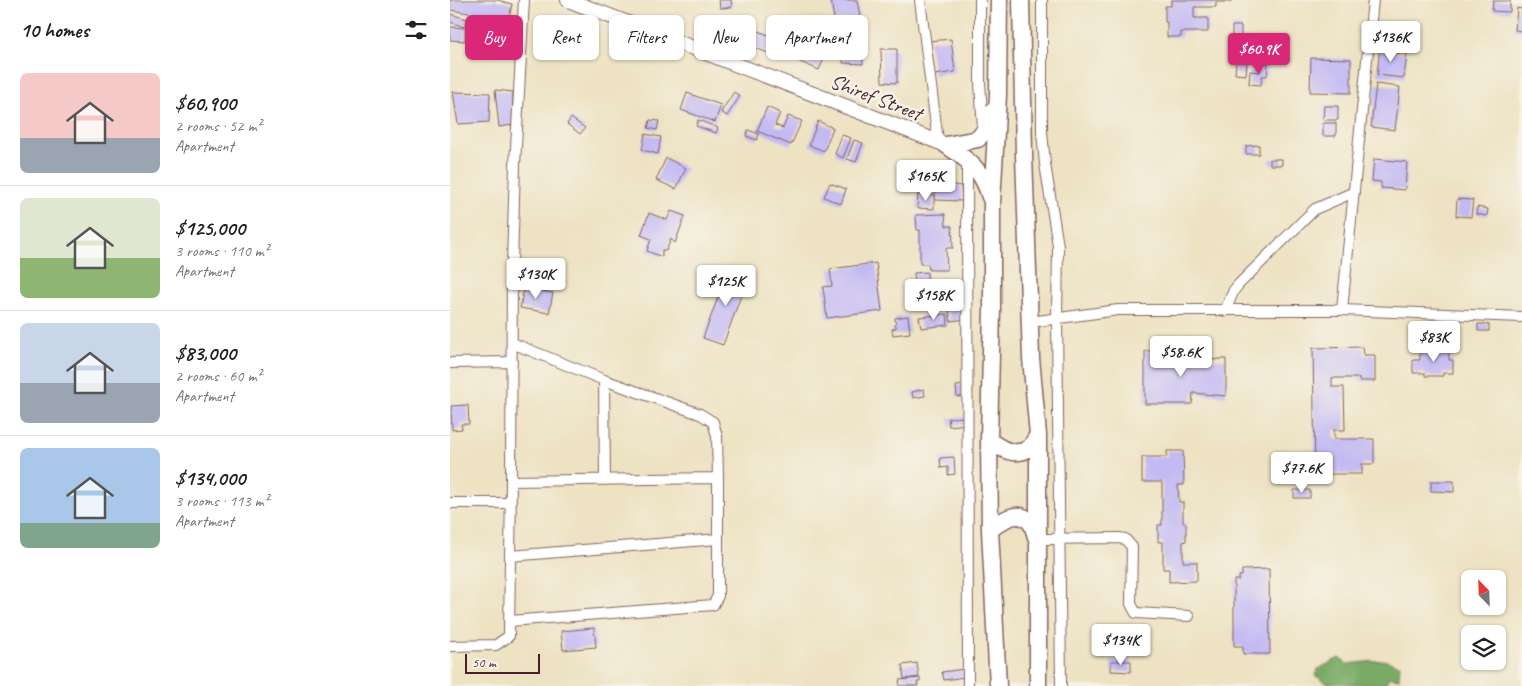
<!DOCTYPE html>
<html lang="en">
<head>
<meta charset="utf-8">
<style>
  body { margin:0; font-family:Caveat,sans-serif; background:#f2f2f2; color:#202124; height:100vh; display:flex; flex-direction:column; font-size:19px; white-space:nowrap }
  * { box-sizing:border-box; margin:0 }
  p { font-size:16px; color:#757577 }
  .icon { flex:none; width:28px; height:28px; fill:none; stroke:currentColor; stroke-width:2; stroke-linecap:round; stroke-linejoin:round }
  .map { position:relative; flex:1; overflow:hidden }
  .drawer { display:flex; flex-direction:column; background:#fff; width:450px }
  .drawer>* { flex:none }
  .hud { position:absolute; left:15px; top:15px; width:475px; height:45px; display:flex; gap:10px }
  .needle { width:32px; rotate:337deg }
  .tools { position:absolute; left:1011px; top:570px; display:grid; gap:10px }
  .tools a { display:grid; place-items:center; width:45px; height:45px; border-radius:8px; background:#fff; box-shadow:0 1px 4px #0004; font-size:25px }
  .scale { position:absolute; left:15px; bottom:12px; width:75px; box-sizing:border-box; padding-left:5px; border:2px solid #4a1f2b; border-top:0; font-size:14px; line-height:18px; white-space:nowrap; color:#4a1f2b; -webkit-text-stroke:4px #f7f3e8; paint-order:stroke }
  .price { position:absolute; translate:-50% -42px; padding:0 11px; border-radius:5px; background:#fff; color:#222; font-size:16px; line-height:32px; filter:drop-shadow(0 1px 2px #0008) }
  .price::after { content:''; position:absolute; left:50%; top:30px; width:15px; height:11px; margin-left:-8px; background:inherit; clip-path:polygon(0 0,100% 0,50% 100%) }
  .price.selected { background:#db2777; color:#fff }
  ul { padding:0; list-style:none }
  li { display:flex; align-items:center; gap:15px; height:125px; padding:0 20px }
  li+li { border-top:1px solid #e0e0e0 }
  li span { display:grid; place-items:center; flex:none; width:140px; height:100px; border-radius:8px; color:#555 }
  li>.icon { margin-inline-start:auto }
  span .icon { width:60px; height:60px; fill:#fffc; stroke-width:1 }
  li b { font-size:21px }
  h2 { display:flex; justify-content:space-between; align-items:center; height:60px; padding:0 20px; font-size:21px }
  .chip { padding:0 18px; border-radius:8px; background:#fff; box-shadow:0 1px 4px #0004; font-size:18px; line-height:45px }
  .chip.selected { background:#db2777; color:#fff }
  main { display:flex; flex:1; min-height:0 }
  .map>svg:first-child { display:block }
  .forest { fill:#79aa66; stroke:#626448 }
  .building { fill:#c3b9f3 }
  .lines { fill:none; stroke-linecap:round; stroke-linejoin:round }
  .minor-casing { stroke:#836360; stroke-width:12 }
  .secondary-casing { stroke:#836360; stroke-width:16 }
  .trunk-casing { stroke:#836360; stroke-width:19 }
  .minor { stroke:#fff; stroke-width:10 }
  .secondary { stroke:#fff; stroke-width:14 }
  .trunk { stroke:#fff; stroke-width:16 }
  .labels { text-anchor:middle; stroke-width:5; stroke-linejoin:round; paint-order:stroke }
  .street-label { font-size:21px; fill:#4a1f2b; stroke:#f7f3e8 }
</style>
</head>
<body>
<main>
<section class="drawer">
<h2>10 homes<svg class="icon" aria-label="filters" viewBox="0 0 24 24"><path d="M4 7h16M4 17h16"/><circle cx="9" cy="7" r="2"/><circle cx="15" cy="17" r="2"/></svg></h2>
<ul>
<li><span style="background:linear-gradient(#f6c9c9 65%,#9aa5b1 0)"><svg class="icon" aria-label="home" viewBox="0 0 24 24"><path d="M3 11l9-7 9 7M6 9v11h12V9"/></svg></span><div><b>$60,900</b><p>2 rooms · 52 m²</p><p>Apartment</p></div></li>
<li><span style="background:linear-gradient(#dfe7d0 60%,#8fb573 0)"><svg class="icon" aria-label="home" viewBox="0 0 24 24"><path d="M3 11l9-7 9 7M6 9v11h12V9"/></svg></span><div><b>$125,000</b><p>3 rooms · 110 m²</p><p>Apartment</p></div></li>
<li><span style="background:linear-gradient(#c9d6e8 60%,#9aa5b1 0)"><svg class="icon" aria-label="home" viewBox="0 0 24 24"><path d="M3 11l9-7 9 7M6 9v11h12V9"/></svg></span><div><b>$83,000</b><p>2 rooms · 60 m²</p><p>Apartment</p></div></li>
<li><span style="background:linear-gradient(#a9c7e8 75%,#7fa58c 0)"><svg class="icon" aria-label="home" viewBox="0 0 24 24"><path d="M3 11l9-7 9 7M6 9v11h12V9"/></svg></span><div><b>$134,000</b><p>3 rooms · 113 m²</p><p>Apartment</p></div></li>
</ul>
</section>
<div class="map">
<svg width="1072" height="686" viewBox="0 0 1072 686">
  <rect width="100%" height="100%" fill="#f7f3e8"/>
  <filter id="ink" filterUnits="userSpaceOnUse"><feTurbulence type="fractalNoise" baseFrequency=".02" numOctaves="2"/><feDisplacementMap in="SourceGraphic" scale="10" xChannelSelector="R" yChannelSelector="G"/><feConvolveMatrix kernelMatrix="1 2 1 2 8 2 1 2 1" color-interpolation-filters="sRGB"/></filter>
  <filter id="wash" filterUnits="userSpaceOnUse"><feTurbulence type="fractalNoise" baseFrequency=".0096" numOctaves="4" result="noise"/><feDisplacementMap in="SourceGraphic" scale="20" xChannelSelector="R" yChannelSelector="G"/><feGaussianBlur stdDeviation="1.12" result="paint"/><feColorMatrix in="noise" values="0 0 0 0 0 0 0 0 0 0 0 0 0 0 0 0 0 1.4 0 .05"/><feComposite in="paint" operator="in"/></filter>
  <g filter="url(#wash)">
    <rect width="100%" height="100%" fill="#ede2c2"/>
    <path class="forest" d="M 889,658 L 897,664 L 933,660 L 950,665 L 949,679 L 939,677 L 935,685 L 877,683 L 866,676 L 868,669 Z"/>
    <g id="blocks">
      <path class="building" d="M 0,0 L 47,0 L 62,4 L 59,19 L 0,10 Z
        M 269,0 L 281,0 L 282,7 L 270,8 Z
        M 381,0 L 407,0 L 410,17 L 384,20 Z
        M 721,0 L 781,0 L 781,2 L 766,2 L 766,7 L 744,7 L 744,18 L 758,18 L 758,32 L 731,32 L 731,37 L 717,37 L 717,22 L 715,22 L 715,6 L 721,6 Z
        M 1043,1 L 1060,1 L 1060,12 L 1042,11 Z
        M 1067,8 L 1072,9 L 1072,31 L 1065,30 Z
        M 0,14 L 17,19 L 14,27 L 0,22 Z
        M 275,19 L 324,37 L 318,53 L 269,34 Z
        M 394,26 L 412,29 L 413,64 L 393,63 Z
        M 782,26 L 791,26 L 791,38 L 782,38 Z
        M 0,27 L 15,28 L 15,41 L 0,40 Z
        M 501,39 L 505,72 L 484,75 L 479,41 Z
        M 334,42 L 374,59 L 369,70 L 329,53 Z
        M 930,46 L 946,48 L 945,53 L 957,54 L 954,78 L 927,75 Z
        M 431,49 L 447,49 L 447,83 L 432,82 Z
        M 861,58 L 901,59 L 901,93 L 860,92 Z
        M 786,60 L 797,61 L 796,75 L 785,74 Z
        M 810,63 L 818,63 L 817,76 L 812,76 L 811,85 L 799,84 L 800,71 L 810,72 Z
        M 926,84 L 950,87 L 945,130 L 921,127 Z
        M 45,90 L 63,92 L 62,125 L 49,127 Z
        M 3,92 L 40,93 L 39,122 L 8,124 Z
        M 284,92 L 290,96 L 277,116 L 271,112 Z
        M 237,93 L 271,105 L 265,122 L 231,110 Z
        M 874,106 L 888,106 L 888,120 L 873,120 Z
        M 317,107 L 330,113 L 325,125 L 333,128 L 338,116 L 352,121 L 341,145 L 307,131 Z
        M 121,118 L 135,128 L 130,134 L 117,124 Z
        M 200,120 L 209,121 L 207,130 L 198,128 Z
        M 248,120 L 268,128 L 266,133 L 246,126 Z
        M 368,121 L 383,128 L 374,151 L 359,145 Z
        M 873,123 L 886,123 L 886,136 L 873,136 Z
        M 298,130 L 309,134 L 307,140 L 296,136 Z
        M 195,134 L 211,137 L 208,154 L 192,150 Z
        M 392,135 L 401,138 L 393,158 L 385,154 Z
        M 404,140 L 413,143 L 406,162 L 397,159 Z
        M 809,145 L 809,154 L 796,154 L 796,146 Z
        M 216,158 L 236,168 L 226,189 L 206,180 Z
        M 820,159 L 832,159 L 832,165 L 820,165 Z
        M 924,159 L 957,162 L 955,190 L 931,188 L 931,182 L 922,181 Z
        M 486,182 L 511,186 L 512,201 L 485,200 Z
        M 380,183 L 396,189 L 391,204 L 374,197 Z
        M 468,194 L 484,195 L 484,209 L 467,208 Z
        M 1007,199 L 1023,200 L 1021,217 L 1006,216 Z
        M 1027,207 L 1038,209 L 1037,216 L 1026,214 Z
        M 221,211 L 235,216 L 225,243 L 221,239 L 216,251 L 212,250 L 212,257 L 197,251 L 201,239 L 191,235 L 199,213 L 217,220 Z
        M 495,214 L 496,226 L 502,226 L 503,248 L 496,248 L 497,270 L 479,270 L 478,264 L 470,264 L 470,230 L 467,230 L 466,215 Z
        M 426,263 L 432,311 L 377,318 L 373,287 L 382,286 L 380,269 Z
        M 278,270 L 298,277 L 273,345 L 253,338 Z
        M 477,272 L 478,297 L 466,297 L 464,273 Z
        M 74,288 L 103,293 L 99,313 L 70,308 Z
        M 516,308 L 517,319 L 500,321 L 499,310 Z
        M 497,314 L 498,325 L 471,328 L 469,317 Z
        M 458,316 L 460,333 L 443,335 L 442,329 L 446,328 L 445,318 Z
        M 1028,324 L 1039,324 L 1039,331 L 1028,331 Z
        M 913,347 L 914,355 L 925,355 L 925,381 L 909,381 L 909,378 L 882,378 L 882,387 L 894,387 L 895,430 L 884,430 L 884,439 L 924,439 L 924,464 L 912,464 L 912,474 L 865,474 L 863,348 Z
        M 970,349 L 999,349 L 999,360 L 1003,360 L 1003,373 L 993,373 L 993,376 L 975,376 L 975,373 L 963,373 L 963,360 L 970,360 Z
        M 725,350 L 725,358 L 749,362 L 769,359 L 776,359 L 776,396 L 743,393 L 742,404 L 695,404 L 695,351 Z
        M 517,385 L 518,396 L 507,397 L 506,386 Z
        M 474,389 L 475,396 L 463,398 L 462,392 Z
        M 18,405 L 19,424 L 11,424 L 12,429 L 2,430 L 1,406 Z
        M 517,417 L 517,424 L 499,426 L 498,418 Z
        M 717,451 L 733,451 L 734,485 L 728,485 L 729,502 L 733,502 L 733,523 L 736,523 L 736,541 L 733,542 L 733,562 L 747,562 L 747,581 L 719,582 L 719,569 L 713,569 L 713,542 L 708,542 L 708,525 L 712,525 L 712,482 L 692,482 L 692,457 L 717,457 Z
        M 504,457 L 505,474 L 498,475 L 498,467 L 491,468 L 490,458 Z
        M 981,481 L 1004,481 L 1004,492 L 981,491 Z
        M 844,490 L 860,490 L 860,498 L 844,498 Z
        M 819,569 L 820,654 L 793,654 L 793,646 L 784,646 L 784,580 L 789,580 L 789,576 L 792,576 L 792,570 Z
        M 144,628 L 146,647 L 113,650 L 111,631 Z
        M 661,661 L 681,661 L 681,672 L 661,671 Z
        M 467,663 L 469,677 L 454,679 L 452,665 Z
        M 514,669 L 515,677 L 494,680 L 492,672 Z
        M 470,678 L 470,682 L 467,682 L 468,686 L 450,686 L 449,680 Z"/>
    </g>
  </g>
  <g filter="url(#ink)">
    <use href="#blocks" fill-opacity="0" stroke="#836360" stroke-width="1"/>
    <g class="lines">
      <g class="minor-casing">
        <path id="minor" d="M 470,0 L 488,141
          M 530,0 L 530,83 L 533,129
          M 592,0 L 592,132 L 595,164 L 608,246 L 607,319 L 611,686
          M 517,160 L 518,686
          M 892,310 L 923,0
          M 775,311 L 784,290 L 789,284 L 865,209 L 904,192
          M 580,322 L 668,310 L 892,310 L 1072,317
          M 0,363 L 62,362
          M 154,380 L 155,480
          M 61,481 L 268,478
          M 0,503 L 61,503
          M 587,539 L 669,538 L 675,539 L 682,547 L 681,604 L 686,613 L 739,616
          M 60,556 L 268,539
          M 60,621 L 263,605 L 268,596 L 268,478 L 267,436 L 263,422 L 250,414 L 154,380 L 62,343
          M 0,646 L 46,645 L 59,636 L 61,481 L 62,265 L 65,165 L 74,0"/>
      </g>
      <g class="secondary-casing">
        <path id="secondary" d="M 118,0 L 496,145"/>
      </g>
      <g class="trunk-casing">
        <path id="trunk" d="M 571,0 L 574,155 L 581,358 L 588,435 L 588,686
          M 496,145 L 528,139 L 538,126 L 543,111
          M 496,145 C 519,161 532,169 540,197
          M 539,440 C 549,448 566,458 579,448 C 582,446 585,439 588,435
          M 540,530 C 551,521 568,508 580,522 C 583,526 585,533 586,537
          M 548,686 L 540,530 L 539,440 L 542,309 L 542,203 L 548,95 L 549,0"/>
      </g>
      <use href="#minor" class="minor"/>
      <use href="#secondary" class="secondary"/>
      <use href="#trunk" class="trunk"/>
    </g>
  </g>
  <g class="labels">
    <g class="street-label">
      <text transform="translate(426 97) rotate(21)" y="7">Shiref Street</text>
    </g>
  </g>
</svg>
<div class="tools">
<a><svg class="needle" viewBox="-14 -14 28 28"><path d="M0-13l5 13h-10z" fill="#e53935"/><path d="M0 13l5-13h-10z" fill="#757577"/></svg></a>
<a><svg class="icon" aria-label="layers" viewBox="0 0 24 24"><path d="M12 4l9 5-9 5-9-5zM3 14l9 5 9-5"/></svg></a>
</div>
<div class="scale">50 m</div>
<b class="price" style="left:941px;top:63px">$136K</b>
<b class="price selected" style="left:809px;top:75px">$60.9K</b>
<b class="price" style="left:476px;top:202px">$165K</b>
<b class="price" style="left:86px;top:300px">$130K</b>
<b class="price" style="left:276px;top:307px">$125K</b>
<b class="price" style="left:484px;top:321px">$158K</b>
<b class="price" style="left:984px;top:363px">$83K</b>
<b class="price" style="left:731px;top:378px">$58.6K</b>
<b class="price" style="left:852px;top:494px">$77.6K</b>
<b class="price" style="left:671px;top:666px">$134K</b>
<div class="hud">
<a class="chip selected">Buy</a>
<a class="chip">Rent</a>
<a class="chip">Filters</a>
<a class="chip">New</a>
<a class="chip">Apartment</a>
</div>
</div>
</main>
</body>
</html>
